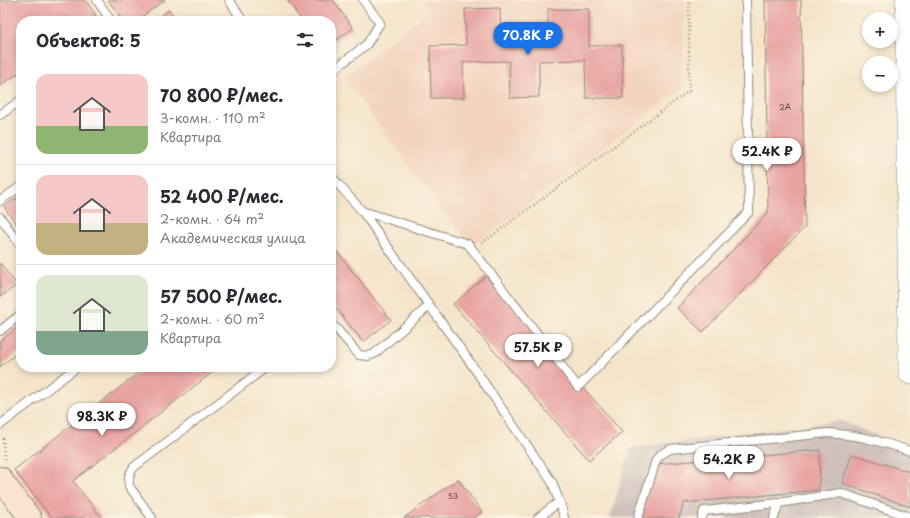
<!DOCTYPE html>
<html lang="ru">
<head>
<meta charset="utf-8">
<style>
  body { margin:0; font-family:"Playpen Sans",sans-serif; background:#f2f2f3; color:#2b2b33; height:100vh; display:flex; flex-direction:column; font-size:15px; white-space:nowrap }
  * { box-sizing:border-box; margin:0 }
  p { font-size:13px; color:#7c7c81 }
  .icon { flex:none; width:22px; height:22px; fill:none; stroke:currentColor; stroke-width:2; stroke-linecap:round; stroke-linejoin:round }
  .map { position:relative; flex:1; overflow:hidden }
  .panel { position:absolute; left:16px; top:16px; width:320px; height:356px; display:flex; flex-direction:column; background:#fff; border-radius:16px; box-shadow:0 2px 6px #0003 }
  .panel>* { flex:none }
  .fabs { position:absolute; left:862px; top:12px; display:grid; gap:8px }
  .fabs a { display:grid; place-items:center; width:36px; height:36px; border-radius:50%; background:#fff; box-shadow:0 2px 6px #0003; font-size:20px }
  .price { position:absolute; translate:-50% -34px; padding:0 9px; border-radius:14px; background:#fff; color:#222; font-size:13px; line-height:26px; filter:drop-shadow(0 1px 2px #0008) }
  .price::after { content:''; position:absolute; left:50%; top:24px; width:12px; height:9px; margin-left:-6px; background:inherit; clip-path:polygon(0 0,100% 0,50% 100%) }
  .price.active { background:#1a73e8; color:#fff }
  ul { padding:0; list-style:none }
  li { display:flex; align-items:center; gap:12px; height:100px; padding:0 20px }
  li+li { border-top:1px solid #e1e1e2 }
  li span { display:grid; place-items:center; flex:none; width:112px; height:80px; border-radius:12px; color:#555 }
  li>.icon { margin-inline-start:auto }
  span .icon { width:48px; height:48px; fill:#fffc; stroke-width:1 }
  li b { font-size:17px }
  h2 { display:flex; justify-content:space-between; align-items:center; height:48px; padding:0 20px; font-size:17px }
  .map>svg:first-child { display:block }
  .built { fill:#f3d4bf }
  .industrial { fill:#cfc0bb }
  .building { fill:#e8a3a2 }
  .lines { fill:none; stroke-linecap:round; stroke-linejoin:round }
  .lane-casing { stroke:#90887a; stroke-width:10 }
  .street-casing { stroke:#90887a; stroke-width:18 }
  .secondary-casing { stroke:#90887a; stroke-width:24 }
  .path { stroke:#90887a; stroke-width:2.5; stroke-dasharray:1 3; stroke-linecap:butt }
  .lane { stroke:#fff; stroke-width:8 }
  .street { stroke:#fff; stroke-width:17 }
  .secondary { stroke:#fde4d0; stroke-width:22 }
  .labels { text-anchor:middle; stroke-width:3; stroke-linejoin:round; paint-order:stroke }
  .number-label { font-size:8px; fill:#5a4949 }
</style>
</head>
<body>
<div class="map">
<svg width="910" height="518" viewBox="0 0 910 518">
  <rect width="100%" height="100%" fill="#fcf5e5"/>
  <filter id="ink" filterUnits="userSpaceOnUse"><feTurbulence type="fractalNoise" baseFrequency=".025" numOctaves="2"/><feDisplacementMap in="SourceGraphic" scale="8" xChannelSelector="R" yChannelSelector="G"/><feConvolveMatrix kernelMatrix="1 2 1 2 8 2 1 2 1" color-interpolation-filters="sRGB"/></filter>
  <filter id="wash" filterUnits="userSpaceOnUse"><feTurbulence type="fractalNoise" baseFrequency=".012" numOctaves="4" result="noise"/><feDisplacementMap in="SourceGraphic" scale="16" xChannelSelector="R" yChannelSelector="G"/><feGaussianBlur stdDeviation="0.9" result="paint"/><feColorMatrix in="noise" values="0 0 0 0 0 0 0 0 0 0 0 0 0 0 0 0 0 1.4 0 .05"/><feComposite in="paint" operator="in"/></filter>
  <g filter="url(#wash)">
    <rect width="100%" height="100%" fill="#f5e4ca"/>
    <path class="built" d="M 422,0 L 685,0 L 683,87 L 471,247 L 343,77 L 430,11 Z"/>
    <path class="industrial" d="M 841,421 L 910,449 L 910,518 L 610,518 L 631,448 Z"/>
    <g id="blocks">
      <path class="building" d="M 1,0 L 85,0 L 96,15 L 88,21 L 21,21 L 21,71 L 0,86 L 0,1 Z
        M 108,0 L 165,0 L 136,21 L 123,21 Z
        M 287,0 L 333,0 L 353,28 L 331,44 L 331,21 L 302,21 Z
        M 765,0 L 801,0 L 805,227 L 703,332 L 677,308 L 768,213 Z
        M 500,8 L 501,46 L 548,45 L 548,9 L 589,9 L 589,46 L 622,45 L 623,98 L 586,98 L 585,60 L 539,61 L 539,97 L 510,98 L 509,61 L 463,62 L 464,98 L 431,98 L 430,46 L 466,45 L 465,9 Z
        M 169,10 L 178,21 L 154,21 Z
        M 21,195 L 21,230 L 4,207 Z
        M 331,244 L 391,320 L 363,342 L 331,302 Z
        M 0,263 L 17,285 L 0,297 Z
        M 486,276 L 622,432 L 589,460 L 453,304 Z
        M 21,324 L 21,350 L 0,367 L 0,341 Z
        M 146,367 L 219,367 L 73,481 L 102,518 L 52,518 L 14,470 Z
        M 820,450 L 819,490 L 684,503 L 679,518 L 641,518 L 656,464 Z
        M 852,454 L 910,472 L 910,507 L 842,483 Z
        M 458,479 L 482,512 L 474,518 L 404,518 Z"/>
    </g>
  </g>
  <g filter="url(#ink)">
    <use href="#blocks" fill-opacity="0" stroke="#90887a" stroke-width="1"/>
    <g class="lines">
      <g class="lane-casing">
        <path id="lane" d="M 97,0 L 111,21
          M 229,0 L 243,21
          M 331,72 L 367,44 L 380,23 L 363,0
          M 0,115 L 21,100
          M 331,176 L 362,211 L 472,365 L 552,482 L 562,509 L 564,518
          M 0,201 L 21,186
          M 362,211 L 468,244 L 578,387 L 749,212 L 746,0
          M 0,217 L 21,246
          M 331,326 L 335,327 L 359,355 L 368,356 L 374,354 L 429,306
          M 0,331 L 21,314
          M 0,425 L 77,367
          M 152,518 L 129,486 C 128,478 129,474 134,467 L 266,367
          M 538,518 L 559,502
          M 638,518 L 656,460 L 660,455 L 670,449 L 828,433 C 859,435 880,441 910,451
          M 702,518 L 704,511 L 779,503 L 841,493 L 910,517
          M 774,518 L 779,503"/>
      </g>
      <g class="street-casing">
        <path id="street" d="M 904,0 L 907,374 L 910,376"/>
      </g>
      <g class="secondary-casing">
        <path id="secondary" d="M 0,478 L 30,518"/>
      </g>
      <path class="path" d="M 482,243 L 689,91 L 689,0
        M 3,438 L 4,459"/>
      <use href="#lane" class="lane"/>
      <use href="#street" class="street"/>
      <use href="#secondary" class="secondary"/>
    </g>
  </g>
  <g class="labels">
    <g class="number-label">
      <text x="785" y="110">2А</text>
      <text x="453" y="499">53</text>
    </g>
  </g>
</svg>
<div class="fabs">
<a>+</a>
<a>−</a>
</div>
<b class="price active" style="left:528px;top:56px">70.8K ₽</b>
<b class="price" style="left:767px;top:172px">52.4K ₽</b>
<b class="price" style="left:538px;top:368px">57.5K ₽</b>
<b class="price" style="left:102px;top:437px">98.3K ₽</b>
<b class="price" style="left:729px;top:480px">54.2K ₽</b>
<section class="panel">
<h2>Объектов: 5<svg class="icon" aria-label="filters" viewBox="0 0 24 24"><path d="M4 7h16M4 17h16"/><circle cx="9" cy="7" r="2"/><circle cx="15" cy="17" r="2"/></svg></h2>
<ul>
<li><span style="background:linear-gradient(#f6c9c9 65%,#8fb573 0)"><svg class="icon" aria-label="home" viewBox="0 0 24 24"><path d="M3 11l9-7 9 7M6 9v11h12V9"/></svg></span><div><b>70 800 ₽/мес.</b><p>3-комн. · 110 m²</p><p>Квартира</p></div></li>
<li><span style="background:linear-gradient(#f6c9c9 60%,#c2b280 0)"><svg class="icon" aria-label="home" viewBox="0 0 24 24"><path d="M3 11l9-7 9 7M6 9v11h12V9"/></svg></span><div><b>52 400 ₽/мес.</b><p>2-комн. · 64 m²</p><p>Академическая улица</p></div></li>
<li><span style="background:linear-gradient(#dfe7d0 70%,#7fa58c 0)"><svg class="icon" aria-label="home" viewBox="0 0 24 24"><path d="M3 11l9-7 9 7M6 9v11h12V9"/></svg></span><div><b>57 500 ₽/мес.</b><p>2-комн. · 60 m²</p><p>Квартира</p></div></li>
</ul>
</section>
</div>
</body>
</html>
